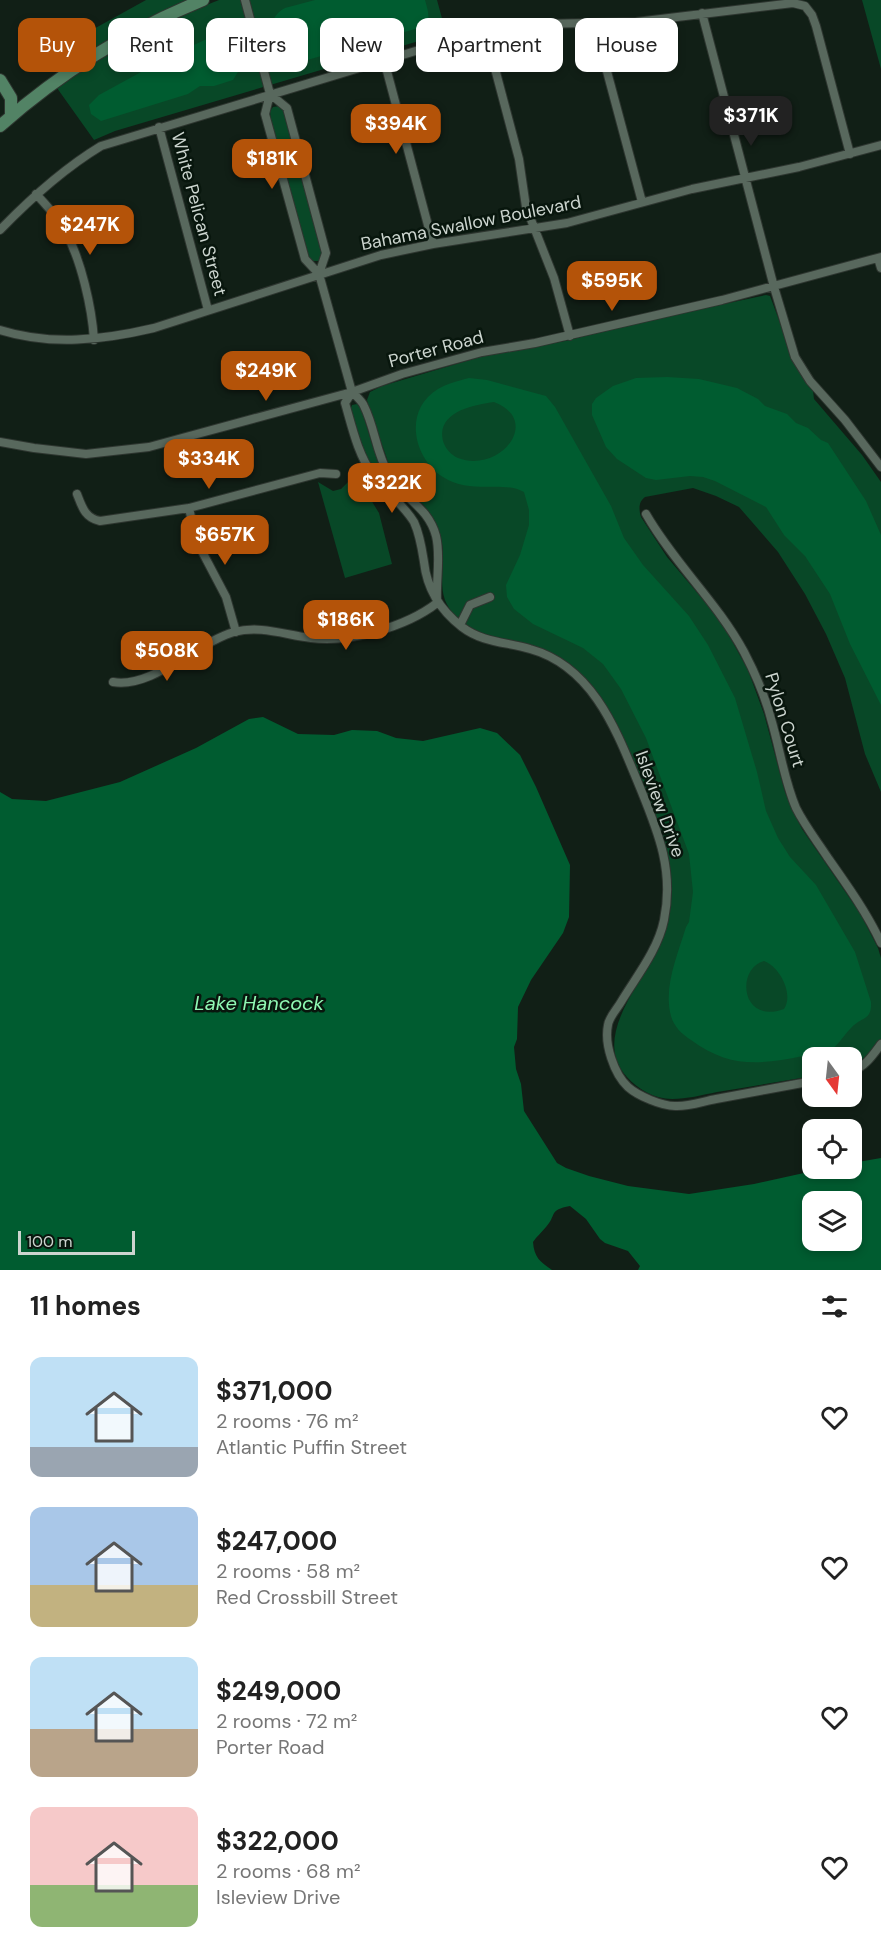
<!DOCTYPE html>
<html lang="en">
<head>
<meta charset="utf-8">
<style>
  body { margin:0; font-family:"DM Sans",sans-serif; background:#f2f2f2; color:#222; height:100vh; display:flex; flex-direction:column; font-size:22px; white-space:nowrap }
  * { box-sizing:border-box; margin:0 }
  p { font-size:20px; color:#767676 }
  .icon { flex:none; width:33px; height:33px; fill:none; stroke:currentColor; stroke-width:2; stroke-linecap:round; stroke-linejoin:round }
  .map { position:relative; height:1270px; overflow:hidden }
  .side { display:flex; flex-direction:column; background:#fff; flex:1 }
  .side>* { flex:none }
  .guide { position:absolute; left:18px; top:18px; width:846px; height:54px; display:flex; gap:12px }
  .needle { width:39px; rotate:165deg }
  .fabs { position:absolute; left:802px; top:1047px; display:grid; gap:12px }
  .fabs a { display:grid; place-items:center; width:60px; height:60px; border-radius:12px; background:#fff; box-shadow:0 3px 9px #0003; font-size:30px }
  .scale { position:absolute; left:18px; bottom:15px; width:117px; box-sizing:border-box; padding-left:6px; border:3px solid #ccd5cf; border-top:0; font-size:16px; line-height:21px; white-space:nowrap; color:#ccd5cf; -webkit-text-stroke:4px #08160d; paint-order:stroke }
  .price { position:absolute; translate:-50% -51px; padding:0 14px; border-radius:12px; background:#b45309; color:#fff; font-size:20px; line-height:39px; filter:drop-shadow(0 2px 3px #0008) }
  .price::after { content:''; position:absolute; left:50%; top:36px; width:18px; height:14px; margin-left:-9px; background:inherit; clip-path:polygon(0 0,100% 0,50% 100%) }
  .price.on { background:#222; color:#fff }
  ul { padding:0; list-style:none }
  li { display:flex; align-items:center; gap:18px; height:150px; padding:0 30px }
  li span { display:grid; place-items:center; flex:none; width:168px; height:120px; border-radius:12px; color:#555 }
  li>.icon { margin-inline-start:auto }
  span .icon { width:72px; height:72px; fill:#fffc; stroke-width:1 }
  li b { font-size:26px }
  h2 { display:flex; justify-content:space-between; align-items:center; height:72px; padding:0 30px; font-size:26px }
  .pill { padding:0 21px; border-radius:12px; background:#fff; box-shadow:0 3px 9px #0003; font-size:21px; line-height:54px }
  .pill.on { background:#b45309; color:#fff }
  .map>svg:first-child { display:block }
  .green { fill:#084827 }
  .water { fill:#005c30; fill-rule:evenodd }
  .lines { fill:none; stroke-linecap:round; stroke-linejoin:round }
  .minor-casing { stroke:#2e3630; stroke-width:10 }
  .secondary-casing { stroke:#2e3630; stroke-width:14 }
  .minor { stroke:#58685d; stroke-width:8 }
  .secondary { stroke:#528365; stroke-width:12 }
  .labels { text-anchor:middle; stroke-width:5; stroke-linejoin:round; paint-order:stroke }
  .street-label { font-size:18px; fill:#ccd5cf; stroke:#08160d }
  .water-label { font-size:20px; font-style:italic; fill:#90f8b4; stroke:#08160d }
</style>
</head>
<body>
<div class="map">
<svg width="881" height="1270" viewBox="0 0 881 1270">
  <rect width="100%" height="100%" fill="#111f16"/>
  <path class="green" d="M 146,0 L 203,0 L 63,76 L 45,55 L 71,38 L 90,31 Z
    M 219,0 L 437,0 L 446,33 L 115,131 L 94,140 L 57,88 C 106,51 162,22 219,0 Z
    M 862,0 L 881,0 L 881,69 Z
    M 280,106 L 284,109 L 324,253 L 319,261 L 312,261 L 307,256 L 271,123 L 270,111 L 273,107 Z
    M 766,295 L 770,296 L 797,368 L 813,391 L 814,399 L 862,455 L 881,482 L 881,792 L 865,754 L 845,678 L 826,634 L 805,594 L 778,552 L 739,507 L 716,496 L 693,488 L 645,497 C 638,502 639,510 641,517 L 667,557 L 711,609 L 726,630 L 748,670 L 764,714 L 785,792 L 793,811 L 802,829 L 860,913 L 878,948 L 881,958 L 881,1039 L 867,1058 L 852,1069 L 852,1058 L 813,1058 L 813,1076 C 781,1081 749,1087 717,1092 C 702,1095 687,1099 672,1099 C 654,1099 638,1089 627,1077 C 592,1040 638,987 656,953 C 663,939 668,924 670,909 C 677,865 658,826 641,787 C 617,731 601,671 539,648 C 510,637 483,641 458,618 C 429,593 451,563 439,532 C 434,520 429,510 420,502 C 411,494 401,487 394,477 C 390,470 388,461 385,453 C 379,436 371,418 367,400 L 370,392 L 382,386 L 490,354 L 565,341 L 658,318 Z
    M 357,404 L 361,408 L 373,447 L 391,483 L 388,486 C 365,470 359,435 350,410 L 352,405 Z
    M 318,482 L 333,491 L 341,489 L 348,482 L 360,499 L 368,495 L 379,513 L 392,564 L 345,578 Z"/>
  <path class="water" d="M 315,0 L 425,0 C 428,11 432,20 422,27 L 290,65 C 281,59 272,34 273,23 C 273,17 279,11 285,8 Z
    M 220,33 C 234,36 235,60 238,72 L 233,80 L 214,86 L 200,86 L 188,94 L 101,121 L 91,114 L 89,105 L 99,95 L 174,54 Z
    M 667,377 L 699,379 L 737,388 L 758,399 L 765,406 L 787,414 L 796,423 L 808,428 L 821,440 L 828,443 L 866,501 L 881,535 L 881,705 L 850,644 L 830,594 L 805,556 L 784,535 L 766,507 L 715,481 L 703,477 L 690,476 L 656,480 L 646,478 L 617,459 L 606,447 L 592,415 L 592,404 L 596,398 L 613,386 L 636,378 Z
    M 469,378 L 487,380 L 546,396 L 555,407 L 611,506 L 624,538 L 643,565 L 689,616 L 708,645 L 735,698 L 757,772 L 766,811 L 778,838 L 790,857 L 816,885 L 855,952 L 871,1002 C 872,1021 862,1016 851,1028 C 842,1037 835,1051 822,1055 C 816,1057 809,1055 803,1056 C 759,1065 729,1068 691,1040 C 682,1034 674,1027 671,1016 C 663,987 678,954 686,927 L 689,922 L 693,892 L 689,854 L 646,738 L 621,689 L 603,664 L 583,648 L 533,624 L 514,609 L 507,597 L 506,585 L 520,555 L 529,525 L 529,510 L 524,492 C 503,480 470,495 443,477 C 413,458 403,410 438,389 C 448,383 458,381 469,378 ZM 494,402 C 543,421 499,474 458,458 C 451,455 445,448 443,441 C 436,412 473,405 494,402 ZM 764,961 C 780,967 794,994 784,1009 C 740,1025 736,968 764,961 Z
    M 263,717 L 298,734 L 334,735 L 352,730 L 377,731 L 396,738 L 423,741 L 480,728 L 497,733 L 520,755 L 536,787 L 570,865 L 569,917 L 563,933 L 531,980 L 518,1007 L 517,1039 L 514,1047 L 516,1069 L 521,1084 L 524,1111 L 557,1163 L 566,1168 L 589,1176 L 628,1186 L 689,1194 L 754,1184 L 822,1169 L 852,1168 L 852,1163 L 881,1158 L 881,1270 L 638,1270 L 640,1266 L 628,1251 L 605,1243 L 600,1239 L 586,1219 L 570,1206 C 548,1210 557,1215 546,1227 C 542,1232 537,1236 533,1242 C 534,1257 540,1262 552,1270 L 0,1270 L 0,792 L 12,799 L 46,801 L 120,782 L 196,748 L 249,719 ZM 813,1202 L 852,1202 L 852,1240 L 813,1240 Z"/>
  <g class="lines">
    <g class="minor-casing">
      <path id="minor" d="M 245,0 L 270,94 L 265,114 L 305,259 L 319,274 L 352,392 C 356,396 362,401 364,406 C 375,428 376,453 389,475 C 403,499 428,506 436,536 C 441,556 436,579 437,600
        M 702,13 L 774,287 L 795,357 L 810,381 L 845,420 L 881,467
        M 594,23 L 642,202
        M 485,31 L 519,159 L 526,207 L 554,278 L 570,336
        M 384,60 L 433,244
        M 270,94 L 287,108 L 326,253 L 319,274
        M 159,127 L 208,310
        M 36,194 C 47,206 58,217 65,231 C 81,259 92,308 94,340
        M 0,230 C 31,198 63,169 101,146 L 462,37 L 509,27 L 539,24 L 636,22 L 793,3 L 805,6 L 812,15 L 816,26 L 850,154
        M 878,258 L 881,268
        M 0,330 C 51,346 103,340 154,328 L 381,255 L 433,244 L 567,223 L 692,189 L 799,167 L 881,145
        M 352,392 L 345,403 C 352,427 358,455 373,475 C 386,492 403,504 414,522 C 420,535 422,549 424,562 C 427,590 440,610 462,627 C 483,643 507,642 530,649 C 595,667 618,735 641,790 C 659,834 674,872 664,920 C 658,950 636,977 621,1002 C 617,1009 609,1017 608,1025 C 604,1044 614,1074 628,1087 C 638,1096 662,1106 675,1106 C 688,1107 704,1101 716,1099 C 748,1093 781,1087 813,1081
        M 0,442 L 34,448 L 86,454 L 149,447 L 352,392 L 402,374 L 482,352 L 535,343 L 722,300 L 881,257
        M 77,494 C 82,507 85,518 100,521 L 189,508 L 320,473 L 336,474
        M 189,508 L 196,540 L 226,597 L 236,632
        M 646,514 C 674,563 717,602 744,652 C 755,673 765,696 771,719 C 780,749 784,780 796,808 C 805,826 817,841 828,858 C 847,885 867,913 881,943
        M 460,625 L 470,605 L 490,597
        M 113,682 C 152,689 198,642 234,632 C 261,625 285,635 311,638 C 349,643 406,627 437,603
        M 852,1071 C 865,1067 873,1055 881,1044"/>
    </g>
    <g class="secondary-casing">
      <path id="secondary" d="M 0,80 L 11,98 L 11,116
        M 0,126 C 61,72 127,31 203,0"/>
    </g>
    <use href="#minor" class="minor"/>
    <use href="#secondary" class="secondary"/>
  </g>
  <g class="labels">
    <g class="street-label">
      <text transform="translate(199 214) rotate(75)" y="6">White Pelican Street</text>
      <text transform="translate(471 223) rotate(-11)" y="6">Bahama Swallow Boulevard</text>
      <text transform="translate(436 349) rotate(-15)" y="6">Porter Road</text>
      <text transform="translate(785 720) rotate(73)" y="6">Pylon Court</text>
      <text transform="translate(660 804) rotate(70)" y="6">Isleview Drive</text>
    </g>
    <g class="water-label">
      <text x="259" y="1010">Lake Hancock</text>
    </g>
  </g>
</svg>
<div class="fabs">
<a><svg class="needle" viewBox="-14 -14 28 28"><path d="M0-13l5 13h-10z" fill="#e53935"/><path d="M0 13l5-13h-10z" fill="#767676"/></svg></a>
<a><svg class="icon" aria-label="locate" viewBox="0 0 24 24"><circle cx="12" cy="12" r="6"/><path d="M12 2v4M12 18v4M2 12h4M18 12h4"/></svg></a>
<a><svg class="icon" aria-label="layers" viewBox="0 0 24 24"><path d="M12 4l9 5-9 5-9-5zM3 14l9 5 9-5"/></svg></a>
</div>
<div class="scale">100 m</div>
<b class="price on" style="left:751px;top:147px">$371K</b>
<b class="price" style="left:396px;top:155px">$394K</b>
<b class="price" style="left:272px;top:190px">$181K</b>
<b class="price" style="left:90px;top:256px">$247K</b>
<b class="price" style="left:612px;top:312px">$595K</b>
<b class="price" style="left:266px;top:402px">$249K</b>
<b class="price" style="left:209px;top:490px">$334K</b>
<b class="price" style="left:392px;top:514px">$322K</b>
<b class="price" style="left:225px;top:566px">$657K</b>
<b class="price" style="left:346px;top:651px">$186K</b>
<b class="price" style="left:167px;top:682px">$508K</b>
<div class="guide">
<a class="pill on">Buy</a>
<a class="pill">Rent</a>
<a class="pill">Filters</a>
<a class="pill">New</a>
<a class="pill">Apartment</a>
<a class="pill">House</a>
</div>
</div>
<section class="side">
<h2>11 homes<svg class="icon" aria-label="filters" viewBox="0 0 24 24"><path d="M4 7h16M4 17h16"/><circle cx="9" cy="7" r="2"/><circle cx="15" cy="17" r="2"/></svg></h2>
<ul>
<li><span style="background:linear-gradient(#bfe0f5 75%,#9aa5b1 0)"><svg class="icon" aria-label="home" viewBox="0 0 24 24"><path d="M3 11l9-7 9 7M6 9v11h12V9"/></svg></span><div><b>$371,000</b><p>2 rooms · 76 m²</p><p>Atlantic Puffin Street</p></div><svg class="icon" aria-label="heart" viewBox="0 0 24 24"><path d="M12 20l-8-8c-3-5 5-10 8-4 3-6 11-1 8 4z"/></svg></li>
<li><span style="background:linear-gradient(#a9c7e8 65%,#c2b280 0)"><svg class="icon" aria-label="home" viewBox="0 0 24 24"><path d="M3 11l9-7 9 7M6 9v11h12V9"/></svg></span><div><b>$247,000</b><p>2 rooms · 58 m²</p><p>Red Crossbill Street</p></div><svg class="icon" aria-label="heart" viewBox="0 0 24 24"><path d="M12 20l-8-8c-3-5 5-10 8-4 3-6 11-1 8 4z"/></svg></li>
<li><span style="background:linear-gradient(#bfe0f5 60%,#b9a48a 0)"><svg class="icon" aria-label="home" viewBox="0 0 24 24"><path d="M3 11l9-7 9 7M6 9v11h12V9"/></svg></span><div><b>$249,000</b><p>2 rooms · 72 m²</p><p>Porter Road</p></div><svg class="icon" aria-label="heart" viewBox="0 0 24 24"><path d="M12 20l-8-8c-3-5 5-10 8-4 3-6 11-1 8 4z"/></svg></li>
<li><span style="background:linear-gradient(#f6c9c9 65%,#8fb573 0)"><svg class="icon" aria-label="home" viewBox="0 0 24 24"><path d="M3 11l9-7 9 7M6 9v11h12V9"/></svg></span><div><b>$322,000</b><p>2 rooms · 68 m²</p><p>Isleview Drive</p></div><svg class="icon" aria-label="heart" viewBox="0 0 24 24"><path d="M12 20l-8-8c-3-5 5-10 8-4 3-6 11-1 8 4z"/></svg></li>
</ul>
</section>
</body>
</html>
